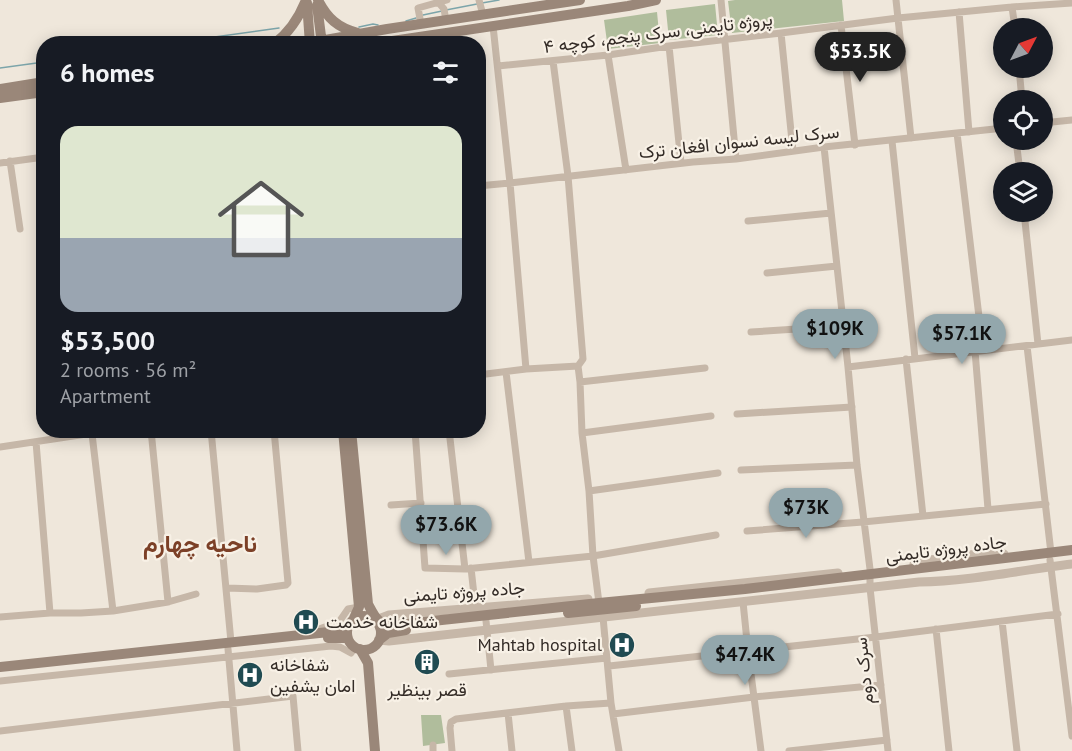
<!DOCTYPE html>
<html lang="en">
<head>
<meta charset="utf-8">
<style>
  body { margin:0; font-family:"PT Sans",Vazirmatn,sans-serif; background:#20242c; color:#f1f3f6; height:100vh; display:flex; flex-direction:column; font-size:22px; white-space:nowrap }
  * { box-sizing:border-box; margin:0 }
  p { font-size:20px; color:#9ea1a6 }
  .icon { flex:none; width:33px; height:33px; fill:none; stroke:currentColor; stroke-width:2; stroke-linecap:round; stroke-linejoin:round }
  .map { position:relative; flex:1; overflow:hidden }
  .drawer { position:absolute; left:36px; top:36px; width:450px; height:402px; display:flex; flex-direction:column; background:#171b24; border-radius:24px; box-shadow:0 3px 15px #0003 }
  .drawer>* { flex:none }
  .needle { width:39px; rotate:49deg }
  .buttons { position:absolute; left:993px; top:18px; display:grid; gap:12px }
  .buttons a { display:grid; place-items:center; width:60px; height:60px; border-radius:50%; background:#171b24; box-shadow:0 3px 15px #0003; font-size:30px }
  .price { position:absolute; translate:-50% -51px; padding:0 14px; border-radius:21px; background:#93a7ac; color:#111; font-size:20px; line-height:39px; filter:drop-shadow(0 2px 3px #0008) }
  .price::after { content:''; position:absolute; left:50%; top:36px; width:18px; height:14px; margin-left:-9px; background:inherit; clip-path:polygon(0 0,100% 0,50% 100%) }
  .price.selected { background:#222; color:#fff }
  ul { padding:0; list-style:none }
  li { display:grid; align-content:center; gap:12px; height:318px; padding:0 24px }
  li span { display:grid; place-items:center; height:186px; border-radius:18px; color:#555 }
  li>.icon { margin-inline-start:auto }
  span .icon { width:108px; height:108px; fill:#fffc; stroke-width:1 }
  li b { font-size:26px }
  h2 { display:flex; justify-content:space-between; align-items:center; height:72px; padding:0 24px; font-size:26px }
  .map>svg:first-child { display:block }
  .green { fill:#b0bd9c }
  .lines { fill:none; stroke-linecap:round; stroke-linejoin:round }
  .stream { stroke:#7ca5aa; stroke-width:1.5 }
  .minor { stroke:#c6b7a8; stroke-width:7 }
  .tertiary { stroke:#c6b7a8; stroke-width:9 }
  .secondary { stroke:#9a8779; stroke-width:10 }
  .labels { text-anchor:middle; stroke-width:4.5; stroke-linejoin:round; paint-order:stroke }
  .street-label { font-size:18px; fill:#342c27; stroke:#f8f1e6 }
  .poi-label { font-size:18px; fill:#342c27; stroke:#f8f1e6; text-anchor:start }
  .district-label { font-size:24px; font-weight:bold; fill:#7c4027; stroke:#f8f1e6 }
</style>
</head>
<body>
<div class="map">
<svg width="1072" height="751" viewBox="0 0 1072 751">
  <rect width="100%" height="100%" fill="#efe7db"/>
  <path class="green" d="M 735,0 L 842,0 L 844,21 L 732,33 L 728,1 Z
    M 715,4 L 718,35 L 669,40 L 666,10 Z
    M 657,12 L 660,43 L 608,49 L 604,20 Z
    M 421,715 L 441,715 L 445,743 L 423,746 Z"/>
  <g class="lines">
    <path class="stream" d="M 482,3 L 499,0
      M 446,10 L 477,4
      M 423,15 L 442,11
      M 406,21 L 416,18
      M 359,27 L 373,24 L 378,25
      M 164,44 L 279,28
      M 0,68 L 44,62"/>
    <path class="minor" d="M 438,0 L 438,2 L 444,9 L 446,21
      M 479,0 L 483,15
      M 721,0 L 736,159
      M 896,0 L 911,138
      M 1012,7 L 1015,28
      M 959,12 L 969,132
      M 421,24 L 418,8 L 447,0
      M 841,25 L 855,145
      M 493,26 L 510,183 L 526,369
      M 781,33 L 793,151
      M 669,46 L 681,163
      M 608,55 L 626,170
      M 553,61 L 568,176 L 583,359 L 578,366 L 580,382 L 582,433 L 589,491 L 593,556 L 599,603 L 603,617 L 611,703 L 619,751
      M 498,66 L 608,55 L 669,46 L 781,33 L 898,18 L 1012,7 L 1072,3
      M 1019,68 L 1022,100
      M 1042,123 L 1072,120
      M 957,133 L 983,350
      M 1016,140 L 1020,172
      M 892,141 L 915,358
      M 824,147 L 848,367 L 857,465 L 870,569 L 870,588 L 888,751
      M 10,161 L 20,229
      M 0,163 L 44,157
      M 478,186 L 510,183 L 693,162 L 736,159 L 824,147 L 1004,128
      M 1024,212 L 1038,344
      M 748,221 L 831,213
      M 767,273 L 837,266
      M 751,332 L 843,326
      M 1027,346 L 1051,553
      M 975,351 L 988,509
      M 906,359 L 923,516
      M 848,367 L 1072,340
      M 506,372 L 529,562
      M 478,375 L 526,369 L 578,366
      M 580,382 L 705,368
      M 737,414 L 852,407
      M 151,430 L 168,602
      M 211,430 L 231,642
      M 415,430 L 425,568 L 465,569 L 593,556 L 716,535
      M 449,430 L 465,569
      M 582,433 L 711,416
      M 92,434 L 113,611
      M 36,442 L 50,613
      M 0,447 L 113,430
      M 741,470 L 857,465
      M 589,491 L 718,473
      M 391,505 L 421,503
      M 747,531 L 863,522 L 1046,504
      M 1050,560 L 1072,736
      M 471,568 L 476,613
      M 227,588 L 257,589 L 286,585 L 288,583 L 274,430
      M 743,602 L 748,651 L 761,751
      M 0,617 L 50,613 L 81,613 L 113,611 L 168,602 L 196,594
      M 486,621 L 491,670
      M 1002,621 L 1017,751
      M 319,629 L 339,622 L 348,609 L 359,607
      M 936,629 L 949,751
      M 228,649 L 237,751
      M 609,666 L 876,637 L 1058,614
      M 449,674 L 607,658
      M 0,681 L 331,646 L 340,647 L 351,653 L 355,647
      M 566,706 L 572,751
      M 508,713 L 512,751
      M 613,714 L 754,697 L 881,685
      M 0,731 L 293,696 L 298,751
      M 433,751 L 433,745
      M 452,751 L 450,728 L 451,722 L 456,719 L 566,706 L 611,703
      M 789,751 L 887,740"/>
    <path class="tertiary" d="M 914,564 L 925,562 L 930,560 L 986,553 L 996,555 L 1004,554
      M 649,593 L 838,573
      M 376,620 L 389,615 L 588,599
      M 379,640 L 389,641 L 919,582 C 971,581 1021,570 1072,564"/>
    <path class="secondary" d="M 318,0 C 327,18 338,28 358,33
      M 307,3 L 310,44
      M 317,5 L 322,44
      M 274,44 C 290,32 299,18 306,0
      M 303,44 L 387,29 L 580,0
      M 372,44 L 628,6 L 656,0
      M 0,89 L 44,82
      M 0,98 L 44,92
      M 343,430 L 359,607 L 354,618
      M 351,430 L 368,604 C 376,619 377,624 395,625 L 599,603 L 745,589 L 1072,550
      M 568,613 L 636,606
      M347 633a17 17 0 1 1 34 0a17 17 0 1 1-34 0Z
      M 328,638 L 347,638
      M 379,640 L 388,633 L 406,630
      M 360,649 L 368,663 L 375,751
      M 0,667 L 338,631 L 347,627"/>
  </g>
  <defs>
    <g id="hospital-disc" transform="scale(1.35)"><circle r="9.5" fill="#204b52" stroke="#f8f1e6"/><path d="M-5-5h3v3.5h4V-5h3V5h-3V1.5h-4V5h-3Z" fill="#fff"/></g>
    <g id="building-disc" transform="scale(1.35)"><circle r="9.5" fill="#204b52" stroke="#f8f1e6"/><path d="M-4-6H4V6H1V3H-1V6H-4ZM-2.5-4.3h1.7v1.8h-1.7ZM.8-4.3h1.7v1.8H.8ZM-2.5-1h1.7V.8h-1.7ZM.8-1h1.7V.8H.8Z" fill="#fff"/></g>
  </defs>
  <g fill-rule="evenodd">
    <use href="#hospital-disc" x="306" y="622"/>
    <use href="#hospital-disc" x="622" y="645"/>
    <use href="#building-disc" x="427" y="662"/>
    <use href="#hospital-disc" x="250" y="675"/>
  </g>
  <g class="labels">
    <g class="street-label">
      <text transform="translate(658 33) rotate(-7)" y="6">پروژه تایمنی، سرک پنجم، کوچه ۴</text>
      <text transform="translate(739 142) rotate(-6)" y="6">سرک لیسه نسوان افغان‌ ترک</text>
      <text transform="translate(946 549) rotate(-7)" y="6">جاده پروژه تایمنی</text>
      <text transform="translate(464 592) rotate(-4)" y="6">جاده پروژه تایمنی</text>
      <text transform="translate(864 671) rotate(-96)" y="6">سرک دوم</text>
    </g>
    <g class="poi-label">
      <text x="326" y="628">شفاخانه خدمت</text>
      <text x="602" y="651" text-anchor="end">Mahtab hospital</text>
      <text x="270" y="671">شفاخانه<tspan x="270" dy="21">امان یشفین</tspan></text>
      <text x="427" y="696" text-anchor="middle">قصر بینظیر</text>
    </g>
    <g class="district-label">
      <text x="200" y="552">ناحیه چهارم</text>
    </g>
  </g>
</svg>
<div class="buttons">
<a><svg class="needle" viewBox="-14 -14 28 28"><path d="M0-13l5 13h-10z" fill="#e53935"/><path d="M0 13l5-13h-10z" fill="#9ea1a6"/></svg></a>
<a><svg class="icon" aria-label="locate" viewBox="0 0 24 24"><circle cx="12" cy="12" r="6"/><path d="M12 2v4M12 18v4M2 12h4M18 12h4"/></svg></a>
<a><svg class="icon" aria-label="layers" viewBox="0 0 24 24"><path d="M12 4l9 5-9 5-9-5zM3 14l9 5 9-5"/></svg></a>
</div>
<b class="price selected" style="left:860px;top:83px">$53.5K</b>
<b class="price" style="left:835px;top:360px">$109K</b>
<b class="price" style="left:962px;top:365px">$57.1K</b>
<b class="price" style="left:806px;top:539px">$73K</b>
<b class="price" style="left:446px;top:556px">$73.6K</b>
<b class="price" style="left:745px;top:686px">$47.4K</b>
<section class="drawer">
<h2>6 homes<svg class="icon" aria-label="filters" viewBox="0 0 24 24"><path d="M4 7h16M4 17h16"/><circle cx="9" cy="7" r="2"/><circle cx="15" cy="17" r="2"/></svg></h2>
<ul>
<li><span style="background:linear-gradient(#dfe7d0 60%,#9aa5b1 0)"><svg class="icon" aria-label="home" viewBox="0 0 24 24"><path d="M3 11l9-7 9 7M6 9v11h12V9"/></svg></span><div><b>$53,500</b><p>2 rooms · 56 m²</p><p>Apartment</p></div></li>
</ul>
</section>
</div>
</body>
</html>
